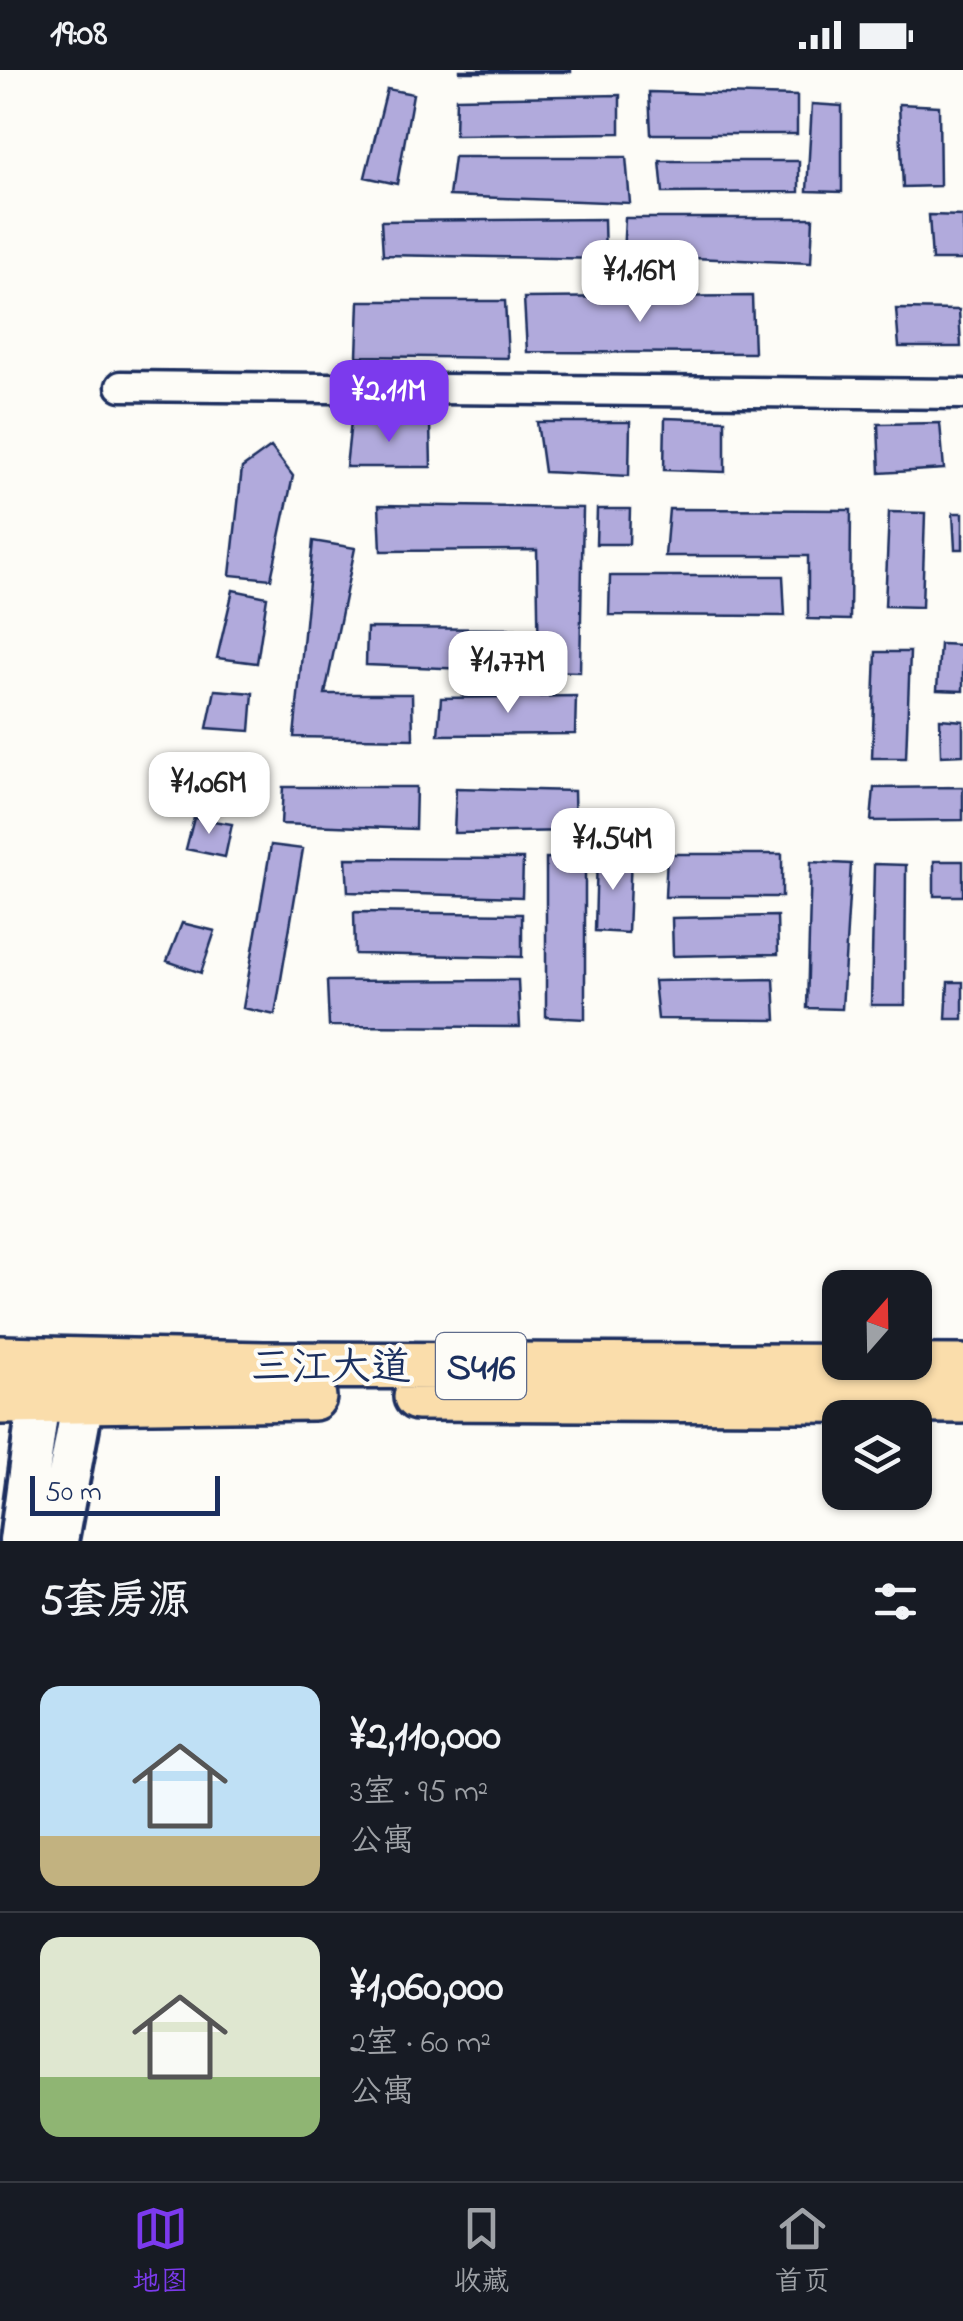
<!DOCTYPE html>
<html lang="zh">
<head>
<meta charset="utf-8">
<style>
  body { margin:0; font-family:"Indie Flower","LXGW WenKai TC",sans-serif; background:#20242c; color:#f1f3f6; height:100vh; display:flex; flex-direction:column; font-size:38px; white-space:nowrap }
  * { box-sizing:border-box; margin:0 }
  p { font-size:32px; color:#9ea1a6 }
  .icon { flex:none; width:55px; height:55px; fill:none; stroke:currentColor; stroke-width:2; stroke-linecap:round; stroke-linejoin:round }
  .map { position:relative; height:1471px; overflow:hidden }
  .sheet { display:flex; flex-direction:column; background:#171b24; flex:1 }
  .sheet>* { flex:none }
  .needle { width:65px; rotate:20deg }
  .tools { position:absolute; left:822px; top:1200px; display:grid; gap:20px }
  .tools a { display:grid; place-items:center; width:110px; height:110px; border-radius:20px; background:#171b24; box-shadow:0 2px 8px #0004; font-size:50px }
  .scale { position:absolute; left:30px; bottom:25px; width:190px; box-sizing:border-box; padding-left:10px; border:5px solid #1b2f5e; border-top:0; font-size:28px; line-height:35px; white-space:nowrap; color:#1b2f5e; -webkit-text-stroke:8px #fdfcf7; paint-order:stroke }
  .price { position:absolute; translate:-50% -85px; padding:0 22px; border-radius:20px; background:#fff; color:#222; font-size:32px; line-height:65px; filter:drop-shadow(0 2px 5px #0008) }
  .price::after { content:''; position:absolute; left:50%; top:60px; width:30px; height:22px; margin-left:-15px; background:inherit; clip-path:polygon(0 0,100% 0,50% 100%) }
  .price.on { background:#7c3aed; color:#fff }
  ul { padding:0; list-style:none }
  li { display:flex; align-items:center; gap:30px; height:250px; padding:0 40px }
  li+li { border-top:2px solid #363941 }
  li span { display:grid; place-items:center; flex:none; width:280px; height:200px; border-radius:20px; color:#555 }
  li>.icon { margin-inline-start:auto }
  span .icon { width:120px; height:120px; fill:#fffc; stroke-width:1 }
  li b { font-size:42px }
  h2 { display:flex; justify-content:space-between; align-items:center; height:120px; padding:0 40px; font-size:42px }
  .status { display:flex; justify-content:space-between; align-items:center; height:70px; padding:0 50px; background:#171b24; direction:ltr }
  .status svg { height:28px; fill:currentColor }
  .tab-bar { display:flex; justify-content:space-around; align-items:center; height:140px; border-top:2px solid #363941; background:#171b24; font-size:28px; color:#9ea1a6 }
  .tab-bar a { display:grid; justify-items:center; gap:5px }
  .tab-bar .on { color:#7c3aed }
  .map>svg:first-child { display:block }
  .building { fill:#b1aadc; stroke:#1b2f5e; stroke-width:2.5 }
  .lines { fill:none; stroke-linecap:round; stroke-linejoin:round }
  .minor-casing { stroke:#1b2f5e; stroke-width:35 }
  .secondary-casing { stroke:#1b2f5e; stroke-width:48 }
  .primary-casing { stroke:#1b2f5e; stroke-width:52 }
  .minor { stroke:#fdfcf7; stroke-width:28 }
  .secondary { stroke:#fdfcf7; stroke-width:40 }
  .primary { stroke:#faddab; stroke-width:45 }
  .labels { text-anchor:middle; stroke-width:8; stroke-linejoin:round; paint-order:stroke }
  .shield { fill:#fdfcf7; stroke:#5f6c8c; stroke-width:2.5 }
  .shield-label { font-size:38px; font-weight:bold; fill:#1b2f5e }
  .street-label { font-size:40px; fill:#1b2f5e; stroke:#fdfcf7 }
</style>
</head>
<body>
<div class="status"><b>19:08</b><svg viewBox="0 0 49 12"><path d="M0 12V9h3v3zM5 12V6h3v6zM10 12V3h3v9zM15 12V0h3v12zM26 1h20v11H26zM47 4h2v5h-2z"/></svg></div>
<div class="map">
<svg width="963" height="1471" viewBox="0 0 963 1471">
  <rect width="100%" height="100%" fill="#fdfcf7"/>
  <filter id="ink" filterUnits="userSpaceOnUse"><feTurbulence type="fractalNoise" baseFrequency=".01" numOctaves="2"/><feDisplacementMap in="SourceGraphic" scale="20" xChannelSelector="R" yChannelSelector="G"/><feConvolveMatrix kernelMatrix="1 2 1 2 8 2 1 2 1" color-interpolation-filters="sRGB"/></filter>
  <g filter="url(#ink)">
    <path class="building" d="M 460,0 L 571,0 L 571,2 L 460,2 Z
      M 387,19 L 413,24 L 397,114 L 365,107 Z
      M 649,22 L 797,26 L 797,64 L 651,64 Z
      M 620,25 L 620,63 L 455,65 L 456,28 Z
      M 812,34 L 842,36 L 842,122 L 807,121 Z
      M 899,34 L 939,36 L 940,116 L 903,117 Z
      M 454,87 L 626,87 L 630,133 L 449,126 Z
      M 660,91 L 799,91 L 799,122 L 663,123 Z
      M 929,145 L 963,146 L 963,190 L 932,190 Z
      M 625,148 L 813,148 L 811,193 L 623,185 Z
      M 604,149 L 605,189 L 383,185 L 381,151 Z
      M 752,226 L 754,283 L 527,282 L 524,228 Z
      M 359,231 L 505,231 L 508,288 L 357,286 Z
      M 896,239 L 959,240 L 961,277 L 899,277 Z
      M 665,348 L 725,350 L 725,402 L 664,400 Z
      M 351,351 L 430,353 L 431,397 L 346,397 Z
      M 537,352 L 630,352 L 629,406 L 544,402 Z
      M 940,353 L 944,399 L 880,403 L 878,354 Z
      M 271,377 L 293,406 L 271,509 L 230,505 L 242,398 Z
      M 379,435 L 583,438 L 580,602 L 539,601 L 537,480 L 381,481 Z
      M 597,439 L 630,439 L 629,474 L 596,474 Z
      M 669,439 L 851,440 L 850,550 L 808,549 L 808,486 L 665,486 Z
      M 889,442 L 925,443 L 922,537 L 885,536 Z
      M 953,443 L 963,443 L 963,479 L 955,479 Z
      M 313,471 L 355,478 L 325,624 L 412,624 L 413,669 L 294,667 Z
      M 610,506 L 783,506 L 785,546 L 609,545 Z
      M 233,520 L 267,527 L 257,593 L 217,588 Z
      M 367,558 L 516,559 L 519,601 L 366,595 Z
      M 940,574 L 963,575 L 963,621 L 937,620 Z
      M 876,582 L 910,582 L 906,688 L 872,688 Z
      M 215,620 L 253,623 L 250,661 L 207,658 Z
      M 576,626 L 575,664 L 438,665 L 441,628 Z
      M 940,649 L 963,651 L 963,685 L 941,686 Z
      M 283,717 L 416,717 L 415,759 L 281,754 Z
      M 963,717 L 963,750 L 871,751 L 874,718 Z
      M 456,718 L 574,721 L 575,761 L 454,763 Z
      M 194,748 L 232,754 L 225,787 L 186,779 Z
      M 271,775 L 303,779 L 275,945 L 243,938 Z
      M 597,783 L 631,784 L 628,863 L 595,861 Z
      M 667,784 L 782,784 L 782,827 L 665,827 Z
      M 346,788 L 523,789 L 522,827 L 348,822 Z
      M 546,788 L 585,789 L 585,949 L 546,947 Z
      M 934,791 L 963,791 L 963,826 L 934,826 Z
      M 811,792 L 851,794 L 842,939 L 807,938 Z
      M 874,794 L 906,795 L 905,935 L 871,935 Z
      M 354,842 L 522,844 L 522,887 L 355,884 Z
      M 777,846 L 778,884 L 673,886 L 672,848 Z
      M 182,853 L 215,861 L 201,903 L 167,891 Z
      M 774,909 L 776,950 L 658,949 L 654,911 Z
      M 518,910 L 520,957 L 329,956 L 327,911 Z
      M 948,912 L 963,912 L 963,949 L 946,949 Z"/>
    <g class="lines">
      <g class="minor-casing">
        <path id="minor" d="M 121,316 L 963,324"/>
      </g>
      <g class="secondary-casing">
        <path id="secondary" d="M 20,1471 L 43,1299
          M 57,1471 L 89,1298"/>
      </g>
      <g class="primary-casing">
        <path id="primary" d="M 0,1289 L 264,1295 L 963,1298
          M 417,1327 L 963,1330
          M 0,1331 L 313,1327"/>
      </g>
      <use href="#minor" class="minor"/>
      <use href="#secondary" class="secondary"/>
      <use href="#primary" class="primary"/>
    </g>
  </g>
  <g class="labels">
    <rect class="shield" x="436" y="1263" width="90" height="66" rx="8"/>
    <g class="shield-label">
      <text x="481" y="1309">S416</text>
    </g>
    <g class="street-label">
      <text x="331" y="1309">三江大道</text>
    </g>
  </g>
</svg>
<div class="tools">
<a><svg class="needle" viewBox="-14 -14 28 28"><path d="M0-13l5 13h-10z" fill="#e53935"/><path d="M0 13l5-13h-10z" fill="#9ea1a6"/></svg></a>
<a><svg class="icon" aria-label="layers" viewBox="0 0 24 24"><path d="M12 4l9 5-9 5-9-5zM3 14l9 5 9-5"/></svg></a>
</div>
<div class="scale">50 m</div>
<b class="price" style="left:640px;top:255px">¥1.16M</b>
<b class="price on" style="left:389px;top:375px">¥2.11M</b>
<b class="price" style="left:508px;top:646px">¥1.77M</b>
<b class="price" style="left:209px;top:767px">¥1.06M</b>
<b class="price" style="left:613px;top:823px">¥1.54M</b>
</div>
<section class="sheet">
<h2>5套房源<svg class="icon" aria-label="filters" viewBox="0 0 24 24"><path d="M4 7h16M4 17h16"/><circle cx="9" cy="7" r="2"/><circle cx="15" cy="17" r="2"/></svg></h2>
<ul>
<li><span style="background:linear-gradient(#bfe0f5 75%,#c2b280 0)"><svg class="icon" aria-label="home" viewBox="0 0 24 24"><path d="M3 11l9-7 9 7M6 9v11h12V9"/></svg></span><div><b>¥2,110,000</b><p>3室 · 95 m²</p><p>公寓</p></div></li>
<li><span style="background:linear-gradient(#dfe7d0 70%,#8fb573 0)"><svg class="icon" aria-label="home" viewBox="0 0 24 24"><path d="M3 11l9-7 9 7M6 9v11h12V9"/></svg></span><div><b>¥1,060,000</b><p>2室 · 60 m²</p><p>公寓</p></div></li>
</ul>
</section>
<nav class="tab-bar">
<a class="on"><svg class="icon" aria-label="map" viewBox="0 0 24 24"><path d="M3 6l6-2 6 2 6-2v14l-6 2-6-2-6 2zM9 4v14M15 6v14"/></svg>地图</a>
<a><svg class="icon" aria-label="saved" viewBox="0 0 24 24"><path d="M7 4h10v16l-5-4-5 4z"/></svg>收藏</a>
<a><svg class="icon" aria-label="home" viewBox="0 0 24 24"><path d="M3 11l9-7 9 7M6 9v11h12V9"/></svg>首页</a>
</nav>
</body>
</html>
